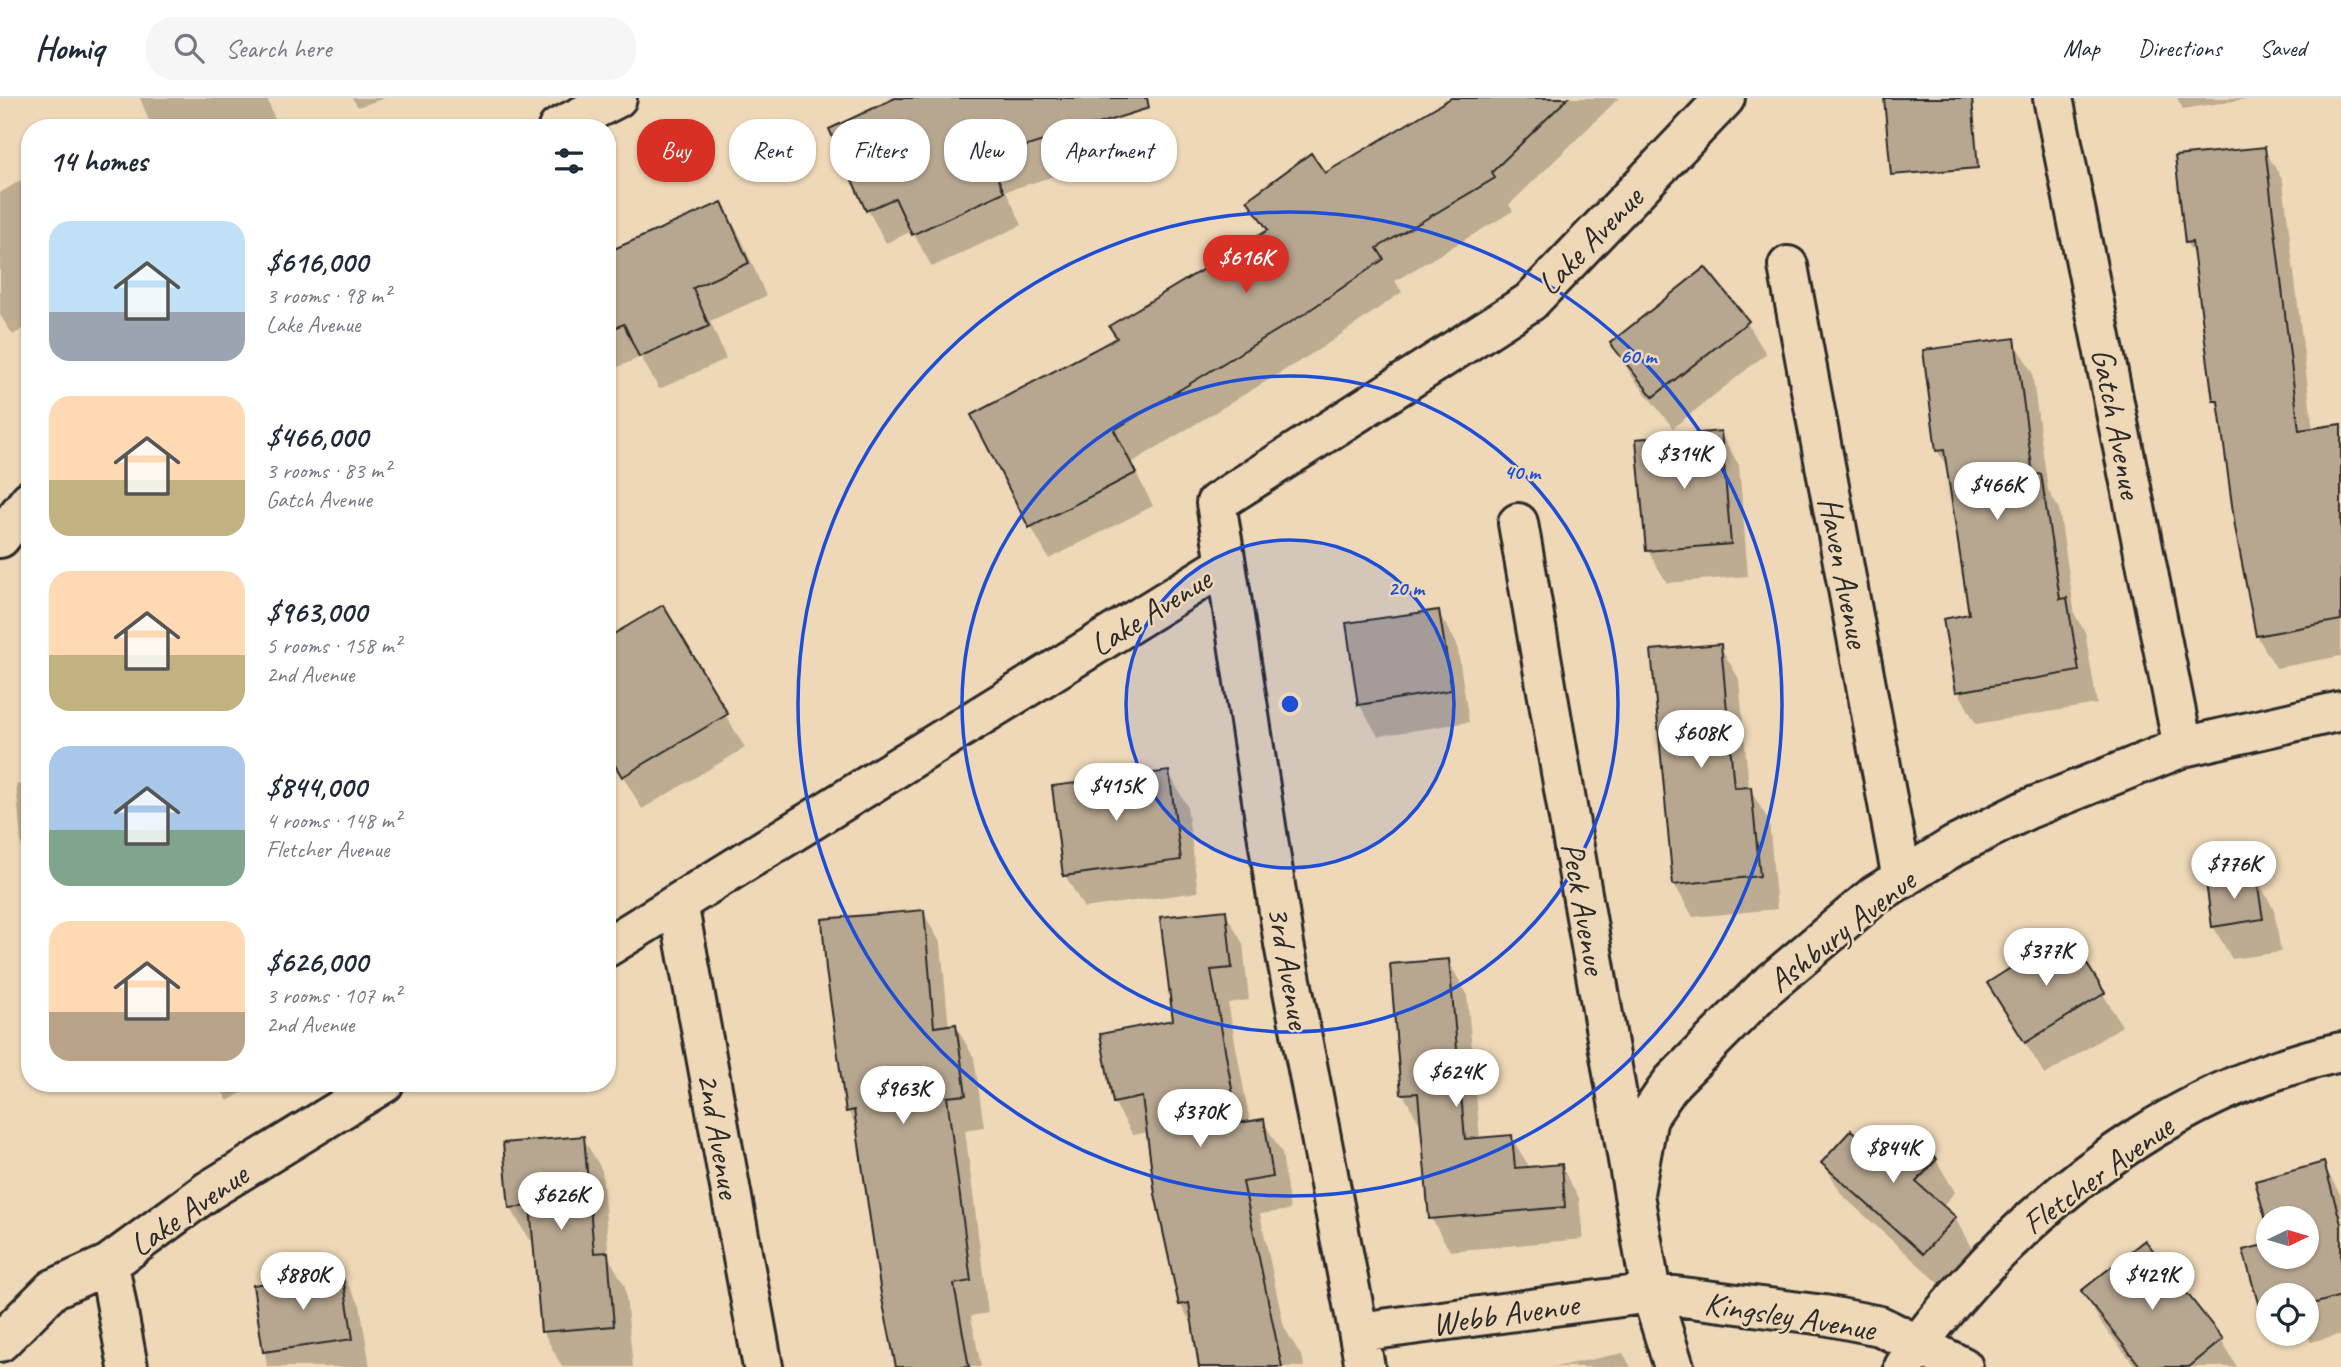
<!DOCTYPE html>
<html lang="en">
<head>
<meta charset="utf-8">
<style>
  body { margin:0; font-family:Caveat,sans-serif; background:#f6f6f7; color:#1f2937; height:100vh; display:flex; flex-direction:column; font-size:26px; white-space:nowrap }
  * { box-sizing:border-box; margin:0 }
  p { font-size:23px; color:#747a83 }
  .icon { flex:none; width:38px; height:38px; fill:none; stroke:currentColor; stroke-width:2; stroke-linecap:round; stroke-linejoin:round }
  .map { position:relative; flex:1; overflow:hidden }
  .panel { position:absolute; left:21px; top:21px; width:595px; height:973px; display:flex; flex-direction:column; background:#fff; border-radius:28px; box-shadow:0 2px 5px #0004 }
  .panel>* { flex:none }
  .top-card { position:absolute; left:637px; top:21px; width:665px; height:63px; display:flex; gap:14px }
  .needle { width:46px; rotate:85deg }
  .controls { position:absolute; left:2256px; top:1108px; display:grid; gap:14px }
  .controls a { display:grid; place-items:center; width:63px; height:63px; border-radius:50%; background:#fff; box-shadow:0 2px 5px #0004; font-size:35px }
  .price { position:absolute; translate:-50% -60px; padding:0 16px; border-radius:24px; background:#fff; color:#222; font-size:23px; line-height:46px; filter:drop-shadow(0 2px 4px #0008) }
  .price::after { content:''; position:absolute; left:50%; top:42px; width:21px; height:16px; margin-left:-10px; background:inherit; clip-path:polygon(0 0,100% 0,50% 100%) }
  .price.active { background:#d93025; color:#fff }
  ul { padding:0; list-style:none }
  li { display:flex; align-items:center; gap:21px; height:175px; padding:0 28px }
  li span { display:grid; place-items:center; flex:none; width:196px; height:140px; border-radius:21px; color:#555 }
  li>.icon { margin-inline-start:auto }
  span .icon { width:84px; height:84px; fill:#fffc; stroke-width:1 }
  li b { font-size:30px }
  h2 { display:flex; justify-content:space-between; align-items:center; height:84px; padding:0 28px; font-size:30px }
  .chip { padding:0 24px; border-radius:28px; background:#fff; box-shadow:0 2px 5px #0004; font-size:24px; line-height:63px }
  .chip.active { background:#d93025; color:#fff }
  header { display:flex; align-items:center; gap:42px; box-sizing:border-box; height:98px; padding:0 35px; background:#fff; border-bottom:2px solid #e0e1e3 }
  header strong { font-size:33px }
  nav { display:flex; gap:38px; margin-inline-start:auto; font-size:24px }
  .search { width:490px; height:63px; background:#f6f6f7; display:flex; align-items:center; gap:18px; box-sizing:border-box; padding:0 24px; border-radius:28px; color:#747a83; font-size:26px }
  .map>svg:first-child { display:block }
  .shadow { fill:#0003 }
  .building { fill:#b8a790; stroke:#2b2b2b; stroke-width:2 }
  .lines { fill:none; stroke-linecap:round; stroke-linejoin:round }
  .minor-casing { stroke:#2b2b2b; stroke-width:44 }
  .minor { stroke:#eed8b7; stroke-width:38 }
  .ring { fill:none; stroke:#1d4ed8; stroke-width:3.5 }
  .labels { text-anchor:middle; stroke-width:5; stroke-linejoin:round; paint-order:stroke }
  .street-label { font-size:33px; fill:#2b2b2b; stroke:#eed8b7 }
  .centre { fill:#1d4ed8; stroke:#eed8b7; stroke-width:3.5 }
  .ring-label { font-size:21px; text-anchor:middle; font-weight:bold; fill:#1d4ed8; stroke:#eed8b7; stroke-width:5; stroke-linejoin:round; paint-order:stroke }
</style>
</head>
<body>
<header>
<strong>Homiq</strong>
<div class="search"><svg class="icon" aria-label="search" viewBox="0 0 24 24"><circle cx="10" cy="10" r="6"/><path d="M15 15l6 6"/></svg>Search here</div>
<nav><a>Map</a><a>Directions</a><a>Saved</a></nav>
</header>
<div class="map">
<svg width="2341" height="1269" viewBox="0 0 2341 1269">
  <rect width="100%" height="100%" fill="#eed8b7"/>
  <filter id="ink" filterUnits="userSpaceOnUse"><feTurbulence type="fractalNoise" baseFrequency=".0143" numOctaves="2"/><feDisplacementMap in="SourceGraphic" scale="14" xChannelSelector="R" yChannelSelector="G"/><feConvolveMatrix kernelMatrix="1 2 1 2 8 2 1 2 1" color-interpolation-filters="sRGB"/></filter>
  <g filter="url(#ink)">
    <path class="shadow" d="M 140,0 L 267,0 L 278,30 L 152,30 Z
      M 352,0 L 385,0 L 358,9 Z
      M 899,0 L 1135,0 L 1088,19 L 1102,63 L 1006,93 L 1022,127 L 932,169 L 912,133 L 886,145 L 868,112 L 831,32 Z
      M 1454,0 L 1619,0 L 1509,107 L 1513,113 L 1395,183 L 1402,194 L 1323,249 L 1131,365 L 1153,408 L 1049,461 L 1031,429 L 1119,241 L 1267,134 L 1249,102 L 1324,77 Z
      M 2177,0 L 2252,0 L 2183,11 Z
      M 2264,51 L 2283,83 L 2313,332 L 2341,331 L 2341,558 L 2276,570 L 2257,538 L 2237,429 L 2221,313 L 2215,303 L 2196,161 L 2186,144 Z
      M 29,77 L 30,226 L 13,237 L 0,217 L 0,95 Z
      M 721,106 L 740,138 L 766,198 L 710,223 L 726,261 L 659,291 L 641,259 L 607,274 L 607,156 Z
      M 1747,224 L 1766,256 L 1673,330 L 1631,277 L 1612,245 Z
      M 2014,242 L 2032,274 L 2048,392 L 2059,411 L 2075,517 L 2085,534 L 2097,606 L 1976,626 L 1958,593 L 1971,518 L 1949,372 L 1937,352 Z
      M 1720,335 L 1739,367 L 1748,478 L 1667,485 L 1648,453 Z
      M 662,510 L 745,650 L 642,711 L 607,651 Z
      M 1438,514 L 1457,546 L 1469,624 L 1378,638 L 1359,606 Z
      M 1720,548 L 1739,581 L 1749,690 L 1769,723 L 1777,811 L 1693,819 L 1674,786 Z
      M 1169,675 L 1187,708 L 1198,794 L 1084,810 L 1065,777 Z
      M 30,686 L 30,845 L 16,687 Z
      M 2256,779 L 2274,812 L 2281,854 L 2232,861 L 2213,828 Z
      M 923,814 L 941,846 L 949,929 L 956,928 L 974,960 L 984,1029 L 965,1032 L 988,1215 L 971,1218 L 981,1269 L 899,1269 L 859,1033 L 848,1013 Z
      M 1225,814 L 1243,846 L 1249,902 L 1228,905 L 1250,1025 L 1263,1023 L 1282,1055 L 1290,1112 L 1260,1116 L 1284,1229 L 1303,1261 L 1304,1269 L 1201,1269 L 1195,1231 L 1180,1206 L 1149,1034 L 1133,1037 L 1114,1004 L 1174,923 Z
      M 1448,863 L 1467,896 L 1480,1041 L 1511,1039 L 1530,1070 L 1561,1068 L 1579,1100 L 1583,1141 L 1450,1153 L 1431,1120 L 1421,1028 L 1403,996 Z
      M 2103,896 L 2122,928 L 2045,977 L 2008,917 Z
      M 217,985 L 258,985 L 228,1003 Z
      M 583,1040 L 602,1072 L 609,1160 L 625,1188 L 633,1269 L 562,1269 L 543,1233 L 535,1141 L 529,1142 L 510,1109 Z
      M 1879,1061 L 1936,1062 L 1955,1094 L 1942,1109 L 1955,1120 L 1973,1153 L 1942,1188 L 1842,1097 L 1824,1065 Z
      M 2323,1066 L 2341,1098 L 2341,1236 L 2311,1244 L 2306,1236 L 2306,1197 L 2268,1197 L 2268,1222 L 2261,1211 L 2246,1153 L 2268,1147 L 2268,1158 L 2306,1158 L 2306,1120 L 2268,1120 L 2268,1123 L 2257,1084 Z
      M 2144,1144 L 2221,1242 L 2237,1269 L 2136,1269 L 2101,1225 L 2083,1193 Z
      M 341,1175 L 360,1207 L 370,1269 L 267,1269 L 255,1188 Z
      M 2276,1236 L 2289,1236 L 2280,1243 Z
      M 1623,1255 L 1631,1269 L 1554,1269 Z"/>
    <path class="building" d="M 895,0 L 1147,0 L 1149,10 L 989,60 L 1004,94 L 912,137 L 895,100 L 866,113 L 829,31 Z
      M 1451,0 L 1568,0 L 1492,74 L 1495,80 L 1377,150 L 1384,161 L 1304,216 L 1114,332 L 1136,375 L 1029,430 L 971,317 L 1117,240 L 1109,228 L 1268,132 L 1247,102 L 1311,55 L 1325,75 Z
      M 1884,0 L 1972,0 L 1978,70 L 1891,77 Z
      M 2265,49 L 2299,332 L 2341,326 L 2341,522 L 2256,538 L 2235,429 L 2218,303 L 2213,303 L 2192,144 L 2185,145 L 2175,58 Z
      M 722,104 L 749,165 L 693,190 L 709,228 L 639,259 L 624,226 L 607,233 L 607,154 Z
      M 1705,169 L 1749,223 L 1653,299 L 1610,245 Z
      M 2015,240 L 2033,377 L 2041,376 L 2060,501 L 2067,500 L 2079,573 L 1956,594 L 1943,521 L 1969,516 L 1944,352 L 1936,353 L 1923,252 Z
      M 1721,333 L 1731,446 L 1646,453 L 1636,341 Z
      M 663,507 L 728,616 L 622,679 L 607,654 L 607,540 Z
      M 1439,512 L 1452,592 L 1358,607 L 1346,525 Z
      M 1721,546 L 1734,690 L 1751,689 L 1760,778 L 1673,787 L 1651,552 Z
      M 1169,673 L 1181,762 L 1063,778 L 1052,688 Z
      M 2256,777 L 2263,821 L 2212,829 L 2206,784 Z
      M 924,812 L 934,929 L 956,926 L 966,997 L 947,999 L 971,1183 L 954,1186 L 969,1269 L 896,1269 L 881,1196 L 854,1012 L 846,1014 L 826,872 L 822,821 Z
      M 1226,812 L 1232,870 L 1211,872 L 1238,1025 L 1264,1021 L 1273,1079 L 1243,1084 L 1282,1269 L 1199,1269 L 1189,1205 L 1179,1207 L 1155,1096 L 1142,999 L 1113,1005 L 1100,936 L 1173,922 L 1160,819 Z
      M 2067,834 L 2105,895 L 2025,945 L 1987,885 Z
      M 1449,861 L 1465,1041 L 1512,1037 L 1515,1070 L 1562,1066 L 1565,1109 L 1429,1121 L 1418,995 L 1401,996 L 1390,866 Z
      M 1851,1032 L 1879,1058 L 1904,1032 L 1937,1061 L 1916,1084 L 1956,1119 L 1923,1156 L 1821,1065 Z
      M 584,1038 L 594,1155 L 608,1154 L 614,1228 L 541,1234 L 530,1108 L 509,1110 L 503,1045 Z
      M 2324,1064 L 2341,1126 L 2341,1198 L 2306,1208 L 2306,1197 L 2287,1197 L 2285,1191 L 2278,1197 L 2268,1197 L 2268,1205 L 2260,1212 L 2243,1152 L 2268,1146 L 2268,1158 L 2306,1158 L 2306,1120 L 2268,1120 L 2268,1130 L 2255,1083 Z
      M 2145,1142 L 2223,1241 L 2189,1269 L 2141,1269 L 2081,1193 Z
      M 342,1173 L 353,1241 L 263,1254 L 253,1187 Z"/>
    <g class="lines">
      <g class="minor-casing">
        <path id="minor" d="M 2053,0 L 2183,649
          M 558,30 L 617,0
          M 1788,168 L 1902,781
          M 1518,425 L 1651,1195 L 1674,1269
          M 0,440 L 30,402
          M 1226,466 L 1284,846 L 1365,1269
          M 678,805 L 763,1269
          M 607,849 L 1226,466 L 1216,405 L 1530,204 L 1725,0
          M 1634,1095 L 1648,1019 L 1672,984 L 1764,891 L 1875,797 L 1954,748 L 2028,711 L 2183,649 L 2341,613
          M 109,1166 L 128,1269
          M 1359,1234 L 1651,1195 L 1824,1217 L 1880,1228 L 1963,1269
          M 0,1244 L 53,1191 L 109,1166 L 208,1093 L 384,985
          M 1904,1269 C 1922,1238 1945,1212 1969,1185 C 2066,1077 2196,985 2341,954"/>
      </g>
      <use href="#minor" class="minor"/>
    </g>
  </g>
  <circle cx="1290" cy="606" r="164" fill="#1d4ed8" fill-opacity=".12"/>
  <g class="ring">
    <circle cx="1290" cy="606" r="164"/>
    <circle cx="1290" cy="606" r="328"/>
    <circle cx="1290" cy="606" r="492"/>
  </g>
  <g class="labels">
    <g class="street-label">
      <text transform="translate(1589 142) rotate(-46)" y="12">Lake Avenue</text>
      <text transform="translate(2118 325) rotate(79)" y="12">Gatch Avenue</text>
      <text transform="translate(1845 474) rotate(79)" y="12">Haven Avenue</text>
      <text transform="translate(1150 513) rotate(-32)" y="12">Lake Avenue</text>
      <text transform="translate(1585 810) rotate(80)" y="12">Peck Avenue</text>
      <text transform="translate(1841 832) rotate(-38)" y="12">Ashbury Avenue</text>
      <text transform="translate(1290 869) rotate(80)" y="12">3rd Avenue</text>
      <text transform="translate(720 1037) rotate(80)" y="12">2nd Avenue</text>
      <text transform="translate(2097 1076) rotate(-36)" y="12">Fletcher Avenue</text>
      <text transform="translate(188 1111) rotate(-35)" y="12">Lake Avenue</text>
      <text transform="translate(1505 1215) rotate(-8)" y="12">Webb Avenue</text>
      <text transform="translate(1790 1217) rotate(9)" y="12">Kingsley Avenue</text>
    </g>
  </g>
  <circle cx="1290" cy="606" r="10" class="centre"/>
  <g class="ring-label">
    <text x="1638" y="265">60 m</text>
    <text x="1522" y="381">40 m</text>
    <text x="1406" y="497">20 m</text>
  </g>
</svg>
<div class="controls">
<a><svg class="needle" viewBox="-14 -14 28 28"><path d="M0-13l5 13h-10z" fill="#e53935"/><path d="M0 13l5-13h-10z" fill="#747a83"/></svg></a>
<a><svg class="icon" aria-label="locate" viewBox="0 0 24 24"><circle cx="12" cy="12" r="6"/><path d="M12 2v4M12 18v4M2 12h4M18 12h4"/></svg></a>
</div>
<b class="price active" style="left:1246px;top:197px">$616K</b>
<b class="price" style="left:1684px;top:393px">$314K</b>
<b class="price" style="left:1997px;top:424px">$466K</b>
<b class="price" style="left:1701px;top:672px">$608K</b>
<b class="price" style="left:1116px;top:725px">$415K</b>
<b class="price" style="left:2234px;top:803px">$776K</b>
<b class="price" style="left:2046px;top:890px">$377K</b>
<b class="price" style="left:1456px;top:1011px">$624K</b>
<b class="price" style="left:903px;top:1028px">$963K</b>
<b class="price" style="left:1200px;top:1051px">$370K</b>
<b class="price" style="left:1893px;top:1087px">$844K</b>
<b class="price" style="left:561px;top:1134px">$626K</b>
<b class="price" style="left:303px;top:1214px">$880K</b>
<b class="price" style="left:2152px;top:1214px">$429K</b>
<div class="top-card">
<a class="chip active">Buy</a>
<a class="chip">Rent</a>
<a class="chip">Filters</a>
<a class="chip">New</a>
<a class="chip">Apartment</a>
</div>
<section class="panel">
<h2>14 homes<svg class="icon" aria-label="filters" viewBox="0 0 24 24"><path d="M4 7h16M4 17h16"/><circle cx="9" cy="7" r="2"/><circle cx="15" cy="17" r="2"/></svg></h2>
<ul>
<li><span style="background:linear-gradient(#bfe0f5 65%,#9aa5b1 0)"><svg class="icon" aria-label="home" viewBox="0 0 24 24"><path d="M3 11l9-7 9 7M6 9v11h12V9"/></svg></span><div><b>$616,000</b><p>3 rooms · 98 m²</p><p>Lake Avenue</p></div></li>
<li><span style="background:linear-gradient(#ffd9b3 60%,#c2b280 0)"><svg class="icon" aria-label="home" viewBox="0 0 24 24"><path d="M3 11l9-7 9 7M6 9v11h12V9"/></svg></span><div><b>$466,000</b><p>3 rooms · 83 m²</p><p>Gatch Avenue</p></div></li>
<li><span style="background:linear-gradient(#ffd9b3 60%,#c2b280 0)"><svg class="icon" aria-label="home" viewBox="0 0 24 24"><path d="M3 11l9-7 9 7M6 9v11h12V9"/></svg></span><div><b>$963,000</b><p>5 rooms · 158 m²</p><p>2nd Avenue</p></div></li>
<li><span style="background:linear-gradient(#a9c7e8 60%,#7fa58c 0)"><svg class="icon" aria-label="home" viewBox="0 0 24 24"><path d="M3 11l9-7 9 7M6 9v11h12V9"/></svg></span><div><b>$844,000</b><p>4 rooms · 148 m²</p><p>Fletcher Avenue</p></div></li>
<li><span style="background:linear-gradient(#ffd9b3 65%,#b9a48a 0)"><svg class="icon" aria-label="home" viewBox="0 0 24 24"><path d="M3 11l9-7 9 7M6 9v11h12V9"/></svg></span><div><b>$626,000</b><p>3 rooms · 107 m²</p><p>2nd Avenue</p></div></li>
</ul>
</section>
</div>
</body>
</html>
